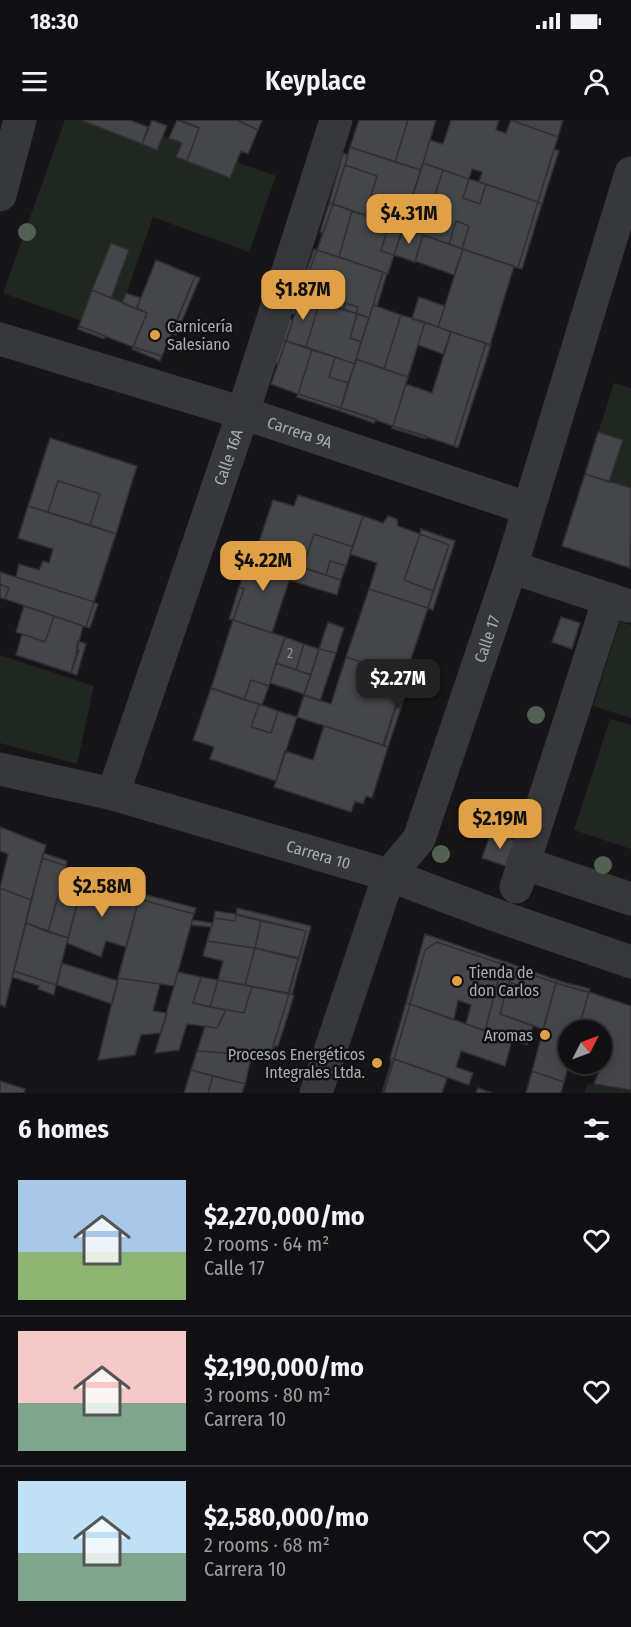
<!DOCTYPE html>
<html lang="en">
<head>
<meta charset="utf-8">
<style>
  body { margin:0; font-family:"Fira Sans Condensed",sans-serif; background:#19191b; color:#f1f3f6; height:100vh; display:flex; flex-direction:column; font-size:22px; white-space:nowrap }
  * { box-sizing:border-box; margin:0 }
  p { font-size:20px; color:#9c9d9f }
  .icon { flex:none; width:33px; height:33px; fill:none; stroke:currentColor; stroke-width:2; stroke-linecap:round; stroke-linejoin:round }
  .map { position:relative; height:973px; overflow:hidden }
  .drawer { display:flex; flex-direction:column; background:#101012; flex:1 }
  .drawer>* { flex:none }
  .needle { width:39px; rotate:48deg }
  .tools { position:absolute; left:558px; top:900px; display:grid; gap:12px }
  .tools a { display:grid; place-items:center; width:54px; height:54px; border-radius:50%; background:#101012; box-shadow:0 3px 15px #0003,0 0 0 2px #303032; font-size:30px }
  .price { position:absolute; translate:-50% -51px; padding:0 14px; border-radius:12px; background:#e0a146; color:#111; font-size:20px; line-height:39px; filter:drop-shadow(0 2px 3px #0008) }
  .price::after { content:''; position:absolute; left:50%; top:36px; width:18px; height:14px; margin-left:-9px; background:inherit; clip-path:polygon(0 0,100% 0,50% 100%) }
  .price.on { background:#222; color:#fff }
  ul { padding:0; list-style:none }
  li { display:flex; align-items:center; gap:18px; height:150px; padding:0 18px }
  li+li { border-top:2px solid #303032 }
  li span { display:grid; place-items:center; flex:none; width:168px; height:120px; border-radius:0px; color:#555 }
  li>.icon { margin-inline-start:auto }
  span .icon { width:72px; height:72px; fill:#fffc; stroke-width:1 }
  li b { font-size:26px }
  h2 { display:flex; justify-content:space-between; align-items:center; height:72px; padding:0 18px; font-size:26px }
  .status { display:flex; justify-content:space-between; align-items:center; height:42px; padding:0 30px; background:#101012; direction:ltr }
  .status svg { height:16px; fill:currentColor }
  header { display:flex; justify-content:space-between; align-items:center; height:78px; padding:0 18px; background:#101012; font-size:27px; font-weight:600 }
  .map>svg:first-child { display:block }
  .green { fill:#202721 }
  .building { fill:#45464a; stroke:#303033; stroke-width:1.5 }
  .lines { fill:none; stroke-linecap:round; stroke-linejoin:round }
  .minor { stroke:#37383c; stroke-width:33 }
  .tree { fill:#526152 }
  .poi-dot { fill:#e0a146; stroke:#111113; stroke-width:2 }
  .labels { text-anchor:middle; stroke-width:5; stroke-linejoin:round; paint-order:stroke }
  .number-label { font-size:14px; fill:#90949b }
  .poi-label { font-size:16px; fill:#a9aeb6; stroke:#111113; text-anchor:start }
  .street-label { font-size:16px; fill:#a9aeb6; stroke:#111113 }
</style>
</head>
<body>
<div class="status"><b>18:30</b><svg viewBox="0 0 49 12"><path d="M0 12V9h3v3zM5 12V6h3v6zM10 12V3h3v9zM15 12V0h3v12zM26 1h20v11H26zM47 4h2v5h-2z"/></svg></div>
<header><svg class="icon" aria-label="menu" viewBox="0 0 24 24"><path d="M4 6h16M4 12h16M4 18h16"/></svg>Keyplace<svg class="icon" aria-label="person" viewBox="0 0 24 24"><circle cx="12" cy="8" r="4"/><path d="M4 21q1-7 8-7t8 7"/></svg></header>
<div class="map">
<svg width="631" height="973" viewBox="0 0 631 973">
  <rect width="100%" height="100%" fill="#161618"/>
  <path class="green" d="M 65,0 L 118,0 L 276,56 L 249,132 L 153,97 L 113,212 L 3,173 Z
    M 614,263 L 631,268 L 631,368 L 585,354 Z
    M 620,501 L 631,505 L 631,598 L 593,586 Z
    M 0,535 L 94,566 L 77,644 L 0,623 Z
    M 610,599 L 631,605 L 631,729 L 574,710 Z
    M 588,964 L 631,970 L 631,973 L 584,973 Z"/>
  <path class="building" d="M 81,0 L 130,0 L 148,7 L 142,24 Z
    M 152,0 L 167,6 L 157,30 L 142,24 Z
    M 177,0 L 199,8 L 187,41 L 176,37 L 182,23 L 169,18 Z
    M 181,0 L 237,0 L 258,10 L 248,34 L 241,31 L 230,58 L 187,41 L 199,8 Z
    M 237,0 L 262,0 L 258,10 Z
    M 359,0 L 408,0 L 395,42 L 350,27 Z
    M 408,0 L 436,0 L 421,50 L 395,42 Z
    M 451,0 L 499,0 L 496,10 L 506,13 L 511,0 L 558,17 L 538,82 L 479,62 L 482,52 L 472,49 L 469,59 L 423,43 L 430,20 L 443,24 Z
    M 511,0 L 563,0 L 558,17 Z
    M 350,27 L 421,50 L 410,84 L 392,78 L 385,102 L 365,95 L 377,56 L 345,45 Z
    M 554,29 L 559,31 L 542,84 L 538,82 Z
    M 343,33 L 348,35 L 333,84 L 329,83 Z
    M 423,43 L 443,50 L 430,90 L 410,83 Z
    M 345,45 L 377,56 L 365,95 L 333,84 Z
    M 443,50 L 469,59 L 463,78 L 480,84 L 486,64 L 538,82 L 518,148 L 462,129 L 469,106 L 456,101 L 449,124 L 403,108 L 410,83 L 430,90 Z
    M 469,59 L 486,64 L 480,84 L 463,78 Z
    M 392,78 L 410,84 L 403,108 L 385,102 Z
    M 538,82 L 542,84 L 522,149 L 518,148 Z
    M 329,83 L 333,84 L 323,113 L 320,112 Z
    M 333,84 L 352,91 L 339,137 L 317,130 Z
    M 352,91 L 389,104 L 381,131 L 394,135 L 388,154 L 339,137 Z
    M 456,101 L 469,106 L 462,129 L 449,124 Z
    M 389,104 L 403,108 L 394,135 L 381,131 Z
    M 403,108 L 423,115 L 415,142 L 394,135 Z
    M 423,115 L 463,129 L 454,155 L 415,141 Z
    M 111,123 L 129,130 L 111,178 L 92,170 Z
    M 314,129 L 317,130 L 301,175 L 298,174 Z
    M 463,129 L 514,146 L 490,225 L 438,207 Z
    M 317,130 L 383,152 L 369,198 L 356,193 L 358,187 L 345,183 L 343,190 L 301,175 Z
    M 156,140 L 195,156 L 162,236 L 133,227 L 147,193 L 137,188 Z
    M 383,152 L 387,154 L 377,186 L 373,185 Z
    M 195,156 L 200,158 L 176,215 L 172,213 Z
    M 92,170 L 147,193 L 133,227 L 79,206 Z
    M 126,173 L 141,178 L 136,189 L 122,183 Z
    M 297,174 L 301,175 L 295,194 L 291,193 Z
    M 301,175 L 320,181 L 306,227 L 286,221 Z
    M 419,177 L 445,186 L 438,207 L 412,199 Z
    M 320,181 L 357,194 L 350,218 L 361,222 L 355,244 L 306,227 Z
    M 345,183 L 358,187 L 356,193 L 343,190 Z
    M 373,185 L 401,195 L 384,249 L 356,239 Z
    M 357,194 L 369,198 L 361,222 L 350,218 Z
    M 401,195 L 425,202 L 408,257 L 384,249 Z
    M 288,199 L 293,200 L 286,221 L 282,219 Z
    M 425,202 L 451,212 L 443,234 L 418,225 Z
    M 79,206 L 105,216 L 104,219 L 78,209 Z
    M 451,212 L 486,223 L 454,326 L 393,306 L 406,264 L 432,273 Z
    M 282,219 L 286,221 L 278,244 L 274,243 Z
    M 286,221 L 312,230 L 298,274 L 271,264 Z
    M 486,223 L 491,225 L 458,328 L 454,326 Z
    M 133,227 L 162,236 L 160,241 L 132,229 Z
    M 312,230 L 335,237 L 329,257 L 348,263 L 341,288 L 298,274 Z
    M 335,237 L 355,244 L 348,263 L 329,257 Z
    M 356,239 L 408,257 L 393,306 L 341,288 Z
    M 298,274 L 341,288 L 340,291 L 297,277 Z
    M 341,288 L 376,299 L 374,303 L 340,291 Z
    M 393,306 L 426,316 L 426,319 L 392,308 Z
    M 598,312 L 623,320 L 609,362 L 585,354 Z
    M 50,318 L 137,346 L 116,414 L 90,405 L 100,374 L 58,361 L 48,392 L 28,386 Z
    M 585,354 L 631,368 L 630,448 L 562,426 Z
    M 58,361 L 100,374 L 90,405 L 48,392 Z
    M 298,375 L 363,396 L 353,427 L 314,414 L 303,447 L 256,431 L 273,380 L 294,386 Z
    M 28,386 L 116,414 L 94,482 L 16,457 L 19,444 L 39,450 L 43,441 L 49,443 L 53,429 L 18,418 Z
    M 363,396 L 383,403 L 388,396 L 397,399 L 398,406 L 420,414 L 404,460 L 433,471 L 428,488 L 369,469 L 377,443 L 350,434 Z
    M 421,409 L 455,421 L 433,490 L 428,488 L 449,425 L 420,414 Z
    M 314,414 L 353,427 L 346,446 L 330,441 L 326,455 L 303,447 Z
    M 420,414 L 449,425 L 433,471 L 404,460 Z
    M 252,430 L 256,431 L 249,453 L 245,452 Z
    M 256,431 L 294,445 L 272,513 L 233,500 L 244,469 L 239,467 L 244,452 L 249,453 Z
    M 330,441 L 346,446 L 341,460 L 326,455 Z
    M 294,445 L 341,460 L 337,475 L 289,460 Z
    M 0,452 L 94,482 L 86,507 L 5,479 L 9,468 L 0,464 Z
    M 0,464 L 9,468 L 5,479 L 0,478 Z
    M 239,467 L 244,469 L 233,500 L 229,499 Z
    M 369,469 L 428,488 L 405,557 L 346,537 Z
    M 94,482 L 98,484 L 90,508 L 86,507 Z
    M 24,486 L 54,496 L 45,522 L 16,512 Z
    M 54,496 L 83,506 L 71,553 L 16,535 L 22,514 L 45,522 Z
    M 561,497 L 580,503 L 572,529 L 552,522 Z
    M 233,500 L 285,517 L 269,566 L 251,560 L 244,580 L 211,568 Z
    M 328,502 L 344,508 L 336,533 L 319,529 Z
    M 285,517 L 304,524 L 296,550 L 276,543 Z
    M 78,521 L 86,524 L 77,555 L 71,553 L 79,530 L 76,528 Z
    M 304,524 L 319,529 L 311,555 L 296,550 Z
    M 319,529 L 336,533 L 320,581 L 304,575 Z
    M 346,537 L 405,557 L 383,625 L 297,597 L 304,575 L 331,584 Z
    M 276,543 L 311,555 L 304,574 L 270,563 Z
    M 405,557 L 411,558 L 388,627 L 384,626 Z
    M 251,560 L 269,566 L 262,585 L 244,580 Z
    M 211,568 L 259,584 L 251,607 L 271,613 L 278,591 L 297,597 L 276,661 L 210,639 L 214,627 L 193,620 Z
    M 259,584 L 278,591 L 271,613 L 251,607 Z
    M 324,606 L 388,627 L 372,678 L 366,676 L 363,684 L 355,681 L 351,692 L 274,667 L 285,631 L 313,640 Z
    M 0,707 L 46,725 L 31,780 L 0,768 L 8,734 L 0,731 Z
    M 491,712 L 517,721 L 508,747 L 482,738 Z
    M 43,733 L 67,741 L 66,746 L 42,738 Z
    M 42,738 L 66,746 L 48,812 L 26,803 Z
    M 66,747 L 85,753 L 84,758 L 65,752 Z
    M 65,752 L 84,758 L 68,818 L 48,812 Z
    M 85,754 L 139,776 L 139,779 L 84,758 Z
    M 84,758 L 139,779 L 126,827 L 106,821 L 101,837 L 67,823 Z
    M 0,768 L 31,780 L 5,887 L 0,884 Z
    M 139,773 L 196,788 L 194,794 L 139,779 Z
    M 139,779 L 194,794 L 174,866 L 118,858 Z
    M 237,788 L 311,806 L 292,874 L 289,874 L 306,811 L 236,794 Z
    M 215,791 L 236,794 L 235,801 L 214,798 Z
    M 236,795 L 261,801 L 255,828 L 207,821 L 214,798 L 235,801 Z
    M 192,800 L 213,803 L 211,807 L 191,805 Z
    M 261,801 L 306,811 L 299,838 L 255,828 Z
    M 26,803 L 68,818 L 56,865 L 14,851 Z
    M 425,814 L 494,838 L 503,841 L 502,844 L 437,822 L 425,830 L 410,884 L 406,883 Z
    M 207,821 L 255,828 L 245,865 L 218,860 L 223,841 L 203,836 Z
    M 437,822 L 502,844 L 485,911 L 466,904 L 471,885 L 458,880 L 454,900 L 410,884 L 425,830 Z
    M 255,828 L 298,839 L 288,873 L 245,865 Z
    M 503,841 L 557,860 L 556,863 L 502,844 Z
    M 62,843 L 118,861 L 112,884 L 57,865 Z
    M 502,844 L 525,852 L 521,866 L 509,862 L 500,894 L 533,906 L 527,925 L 485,911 Z
    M 14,851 L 56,865 L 54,875 L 38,869 L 39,866 L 12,857 Z
    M 178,852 L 201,857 L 193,883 L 226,890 L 217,908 L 187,904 L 179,930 L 155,933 Z
    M 525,852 L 556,863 L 543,909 L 500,894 L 509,862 L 521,866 Z
    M 201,857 L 218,860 L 210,887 L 193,883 Z
    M 118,858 L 160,864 L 153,891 L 167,893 L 161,913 L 141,915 L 135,935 L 98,940 Z
    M 218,860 L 252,866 L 244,893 L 210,887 Z
    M 218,860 L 289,874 L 270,936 L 197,931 L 205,906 L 217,908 L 226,890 L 210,887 Z
    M 557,860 L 567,863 L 590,869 L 589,872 L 582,871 L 556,863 Z
    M 556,863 L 589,872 L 578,910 L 568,910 L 569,944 L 564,962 L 532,951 Z
    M 589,872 L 631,886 L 631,970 L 594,964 L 602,944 L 602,910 L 578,910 Z
    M 289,874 L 294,875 L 289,892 L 278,926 L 275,926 L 272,937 L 270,936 Z
    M 406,883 L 410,884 L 394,939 L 390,938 Z
    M 410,884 L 512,920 L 505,946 L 461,931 L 456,947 L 473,953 L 469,965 L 394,939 Z
    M 197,931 L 252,935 L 245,964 L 191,950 Z
    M 390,938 L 394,939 L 382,973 L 391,943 Z
    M 394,939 L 447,958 L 442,973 L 384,973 Z
    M 191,950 L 213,956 L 208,973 L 184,973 Z
    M 532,951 L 564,962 L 561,973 L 526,973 Z
    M 213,956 L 245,964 L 242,973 L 208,973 Z
    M 0,961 L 25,969 L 24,973 L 0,973 Z
    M 478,968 L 492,973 L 476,973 Z"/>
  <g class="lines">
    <g class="minor">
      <path d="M 0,75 L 20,0"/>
      <path id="s1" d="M 0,219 L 243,293 L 527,388"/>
      <path d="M 511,447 L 629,486"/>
      <path id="s2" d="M 0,649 L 113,674 L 389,755 L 498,796 L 631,842"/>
      <path id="s3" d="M 113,674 L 243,293 L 336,0"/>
      <path d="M 523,743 L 631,779"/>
      <path d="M 516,767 L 609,479"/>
      <path id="s4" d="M 316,973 L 389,755 L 419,719 L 511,447 L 631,53"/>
    </g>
  </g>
  <g class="tree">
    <circle cx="27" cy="112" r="9"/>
    <circle cx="536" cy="595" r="9"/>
    <circle cx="441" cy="734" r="9"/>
    <circle cx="603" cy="745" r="9"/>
  </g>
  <g class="poi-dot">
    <circle cx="155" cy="215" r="6"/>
    <circle cx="457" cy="861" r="6"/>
    <circle cx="545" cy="915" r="6"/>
    <circle cx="377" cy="943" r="6"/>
  </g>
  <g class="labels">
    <g class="number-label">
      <text x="290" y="538">2</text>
    </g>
    <g class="poi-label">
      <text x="167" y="212">Carnicería<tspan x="167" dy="18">Salesiano</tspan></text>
      <text x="469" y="858">Tienda de<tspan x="469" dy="18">don Carlos</tspan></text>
      <text x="533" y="921" text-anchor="end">Aromas</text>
      <text x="365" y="940" text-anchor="end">Procesos Energéticos<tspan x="365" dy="18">Integrales Ltda.</tspan></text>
    </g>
    <g class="street-label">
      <text dy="6" stroke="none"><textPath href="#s1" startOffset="314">Carrera 9A</textPath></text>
      <text dy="6" stroke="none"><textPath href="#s3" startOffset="356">Calle 16A</textPath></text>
      <text dy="6" stroke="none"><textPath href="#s4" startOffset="488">Calle 17</textPath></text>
      <text dy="6" stroke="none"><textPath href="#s2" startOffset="330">Carrera 10</textPath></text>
    </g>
  </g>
</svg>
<div class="tools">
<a><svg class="needle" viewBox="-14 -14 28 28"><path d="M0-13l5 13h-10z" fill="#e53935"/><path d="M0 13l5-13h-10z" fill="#9c9d9f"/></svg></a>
</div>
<b class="price" style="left:409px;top:125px">$4.31M</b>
<b class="price" style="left:303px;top:201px">$1.87M</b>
<b class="price" style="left:263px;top:472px">$4.22M</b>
<b class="price on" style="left:398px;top:590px">$2.27M</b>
<b class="price" style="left:500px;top:730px">$2.19M</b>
<b class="price" style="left:102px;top:798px">$2.58M</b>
</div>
<section class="drawer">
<h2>6 homes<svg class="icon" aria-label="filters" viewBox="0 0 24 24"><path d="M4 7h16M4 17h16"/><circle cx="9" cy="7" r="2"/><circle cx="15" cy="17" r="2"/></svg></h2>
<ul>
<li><span style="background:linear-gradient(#a9c7e8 60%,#8fb573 0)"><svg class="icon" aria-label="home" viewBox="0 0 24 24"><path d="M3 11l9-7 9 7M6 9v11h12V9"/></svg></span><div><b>$2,270,000/mo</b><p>2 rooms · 64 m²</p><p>Calle 17</p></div><svg class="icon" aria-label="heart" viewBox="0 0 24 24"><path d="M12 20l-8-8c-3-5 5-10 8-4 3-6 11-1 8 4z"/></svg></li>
<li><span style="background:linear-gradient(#f6c9c9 60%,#7fa58c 0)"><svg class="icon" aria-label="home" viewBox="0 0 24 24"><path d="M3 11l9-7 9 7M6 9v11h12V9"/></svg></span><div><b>$2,190,000/mo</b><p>3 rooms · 80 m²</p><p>Carrera 10</p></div><svg class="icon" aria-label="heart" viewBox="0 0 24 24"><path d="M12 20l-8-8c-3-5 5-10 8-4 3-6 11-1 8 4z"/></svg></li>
<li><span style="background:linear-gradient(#bfe0f5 60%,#7fa58c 0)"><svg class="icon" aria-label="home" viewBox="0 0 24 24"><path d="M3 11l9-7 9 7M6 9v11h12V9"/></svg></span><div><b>$2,580,000/mo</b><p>2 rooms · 68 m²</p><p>Carrera 10</p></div><svg class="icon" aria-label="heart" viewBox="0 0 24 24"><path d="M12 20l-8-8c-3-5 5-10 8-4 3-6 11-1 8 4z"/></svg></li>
</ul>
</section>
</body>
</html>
